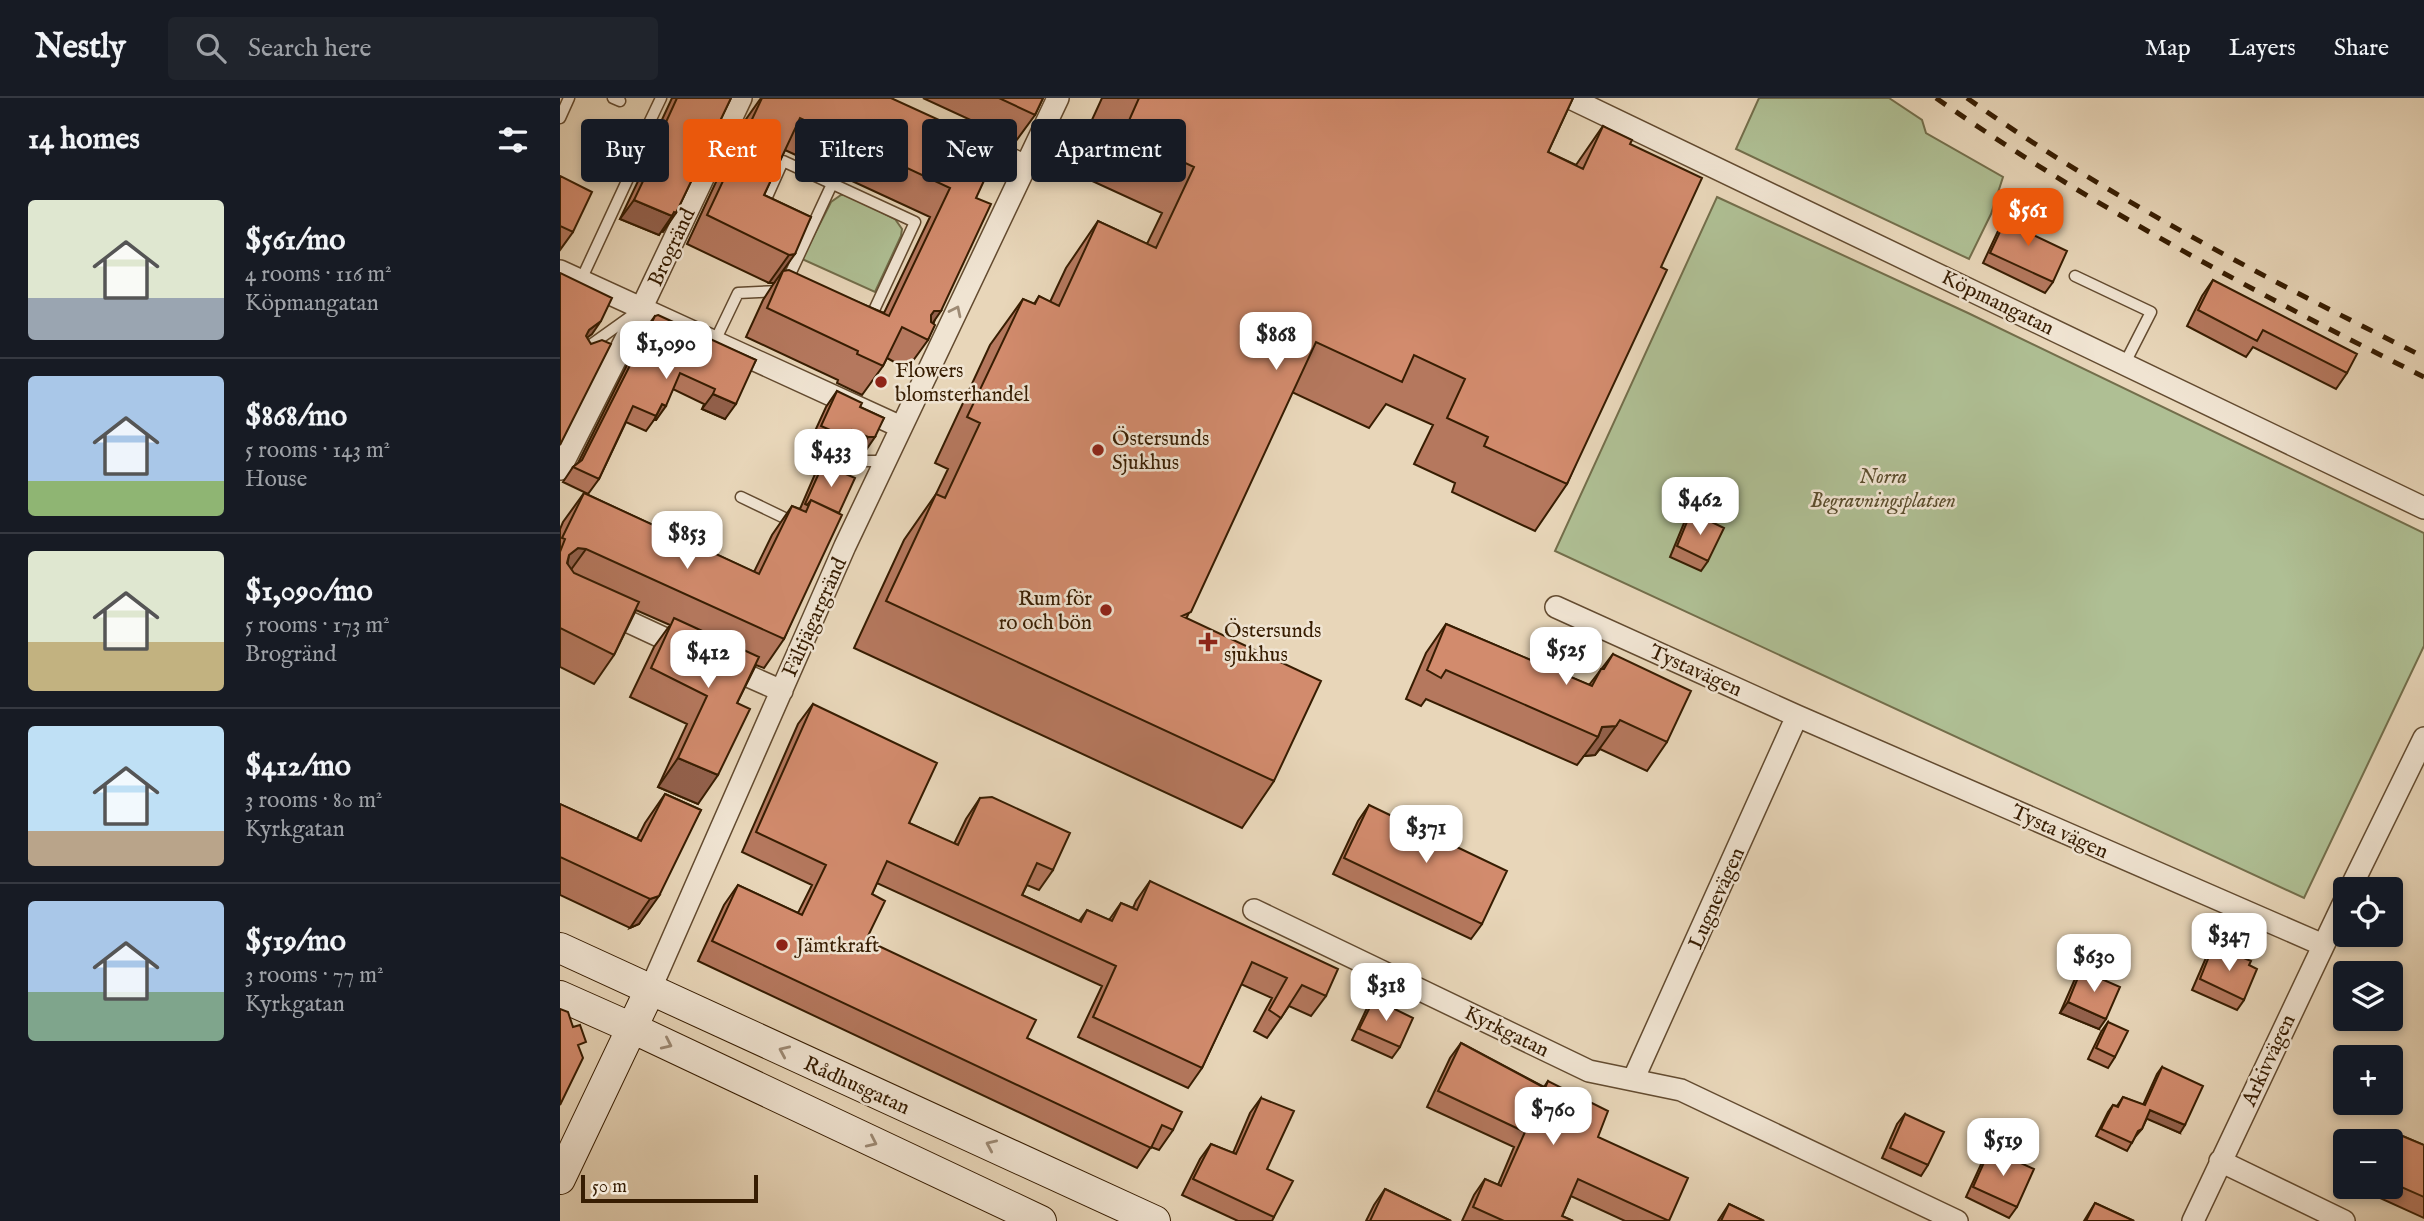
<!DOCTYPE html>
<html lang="en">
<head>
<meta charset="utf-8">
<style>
  body { margin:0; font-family:"IM FELL English",serif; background:#20242c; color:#f1f3f6; height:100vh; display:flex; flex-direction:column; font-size:26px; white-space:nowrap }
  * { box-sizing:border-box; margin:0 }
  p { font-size:23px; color:#9ea1a6 }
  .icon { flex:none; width:38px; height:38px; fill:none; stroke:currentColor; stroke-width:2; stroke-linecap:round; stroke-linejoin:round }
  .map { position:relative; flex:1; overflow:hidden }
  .sheet { display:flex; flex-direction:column; background:#171b24; width:560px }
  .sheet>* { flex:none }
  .banner { position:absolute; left:21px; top:21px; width:665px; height:63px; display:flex; gap:14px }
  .tools { position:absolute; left:1773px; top:779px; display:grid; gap:14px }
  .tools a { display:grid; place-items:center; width:70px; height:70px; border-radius:7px; background:#171b24; box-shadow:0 4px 10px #0003; font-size:35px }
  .scale { position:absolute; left:21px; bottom:18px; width:177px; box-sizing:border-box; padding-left:7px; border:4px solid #371d02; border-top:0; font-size:19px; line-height:24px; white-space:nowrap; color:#371d02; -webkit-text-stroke:5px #f0e4d2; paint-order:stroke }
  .price { position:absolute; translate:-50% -60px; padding:0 16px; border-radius:14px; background:#fff; color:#222; font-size:23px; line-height:46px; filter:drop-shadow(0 2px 4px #0008) }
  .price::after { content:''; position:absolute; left:50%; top:42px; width:21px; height:16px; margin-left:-10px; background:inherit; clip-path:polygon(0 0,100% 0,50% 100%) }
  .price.selected { background:#ea580c; color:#fff }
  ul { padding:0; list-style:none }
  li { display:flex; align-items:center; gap:21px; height:175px; padding:0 28px }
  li+li { border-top:2px solid #363941 }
  li span { display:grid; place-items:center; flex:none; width:196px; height:140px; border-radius:7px; color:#555 }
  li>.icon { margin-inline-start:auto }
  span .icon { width:84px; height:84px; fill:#fffc; stroke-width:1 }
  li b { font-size:30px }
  h2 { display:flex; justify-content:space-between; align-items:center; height:84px; padding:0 28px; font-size:30px }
  .chip { padding:0 24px; border-radius:7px; background:#171b24; box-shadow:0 4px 10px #0003; font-size:24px; line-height:63px }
  .chip.selected { background:#ea580c; color:#fff }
  header { display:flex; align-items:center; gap:42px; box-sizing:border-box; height:98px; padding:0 35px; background:#171b24; border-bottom:2px solid #363941 }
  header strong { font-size:33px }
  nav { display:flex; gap:38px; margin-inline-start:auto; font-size:24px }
  .search { width:490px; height:63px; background:#20242c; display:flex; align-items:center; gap:18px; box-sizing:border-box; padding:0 24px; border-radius:7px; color:#9ea1a6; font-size:26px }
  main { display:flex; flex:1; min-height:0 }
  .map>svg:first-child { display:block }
  .green { fill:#afbf94; stroke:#736e4b; stroke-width:2 }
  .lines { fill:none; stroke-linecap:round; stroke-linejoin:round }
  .lane-casing { stroke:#634b30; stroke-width:13 }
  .street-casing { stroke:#634b30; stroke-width:24 }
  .secondary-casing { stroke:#371d02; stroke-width:32 }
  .lane { stroke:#f0e4d2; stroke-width:10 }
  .street { stroke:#f0e4d2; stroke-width:21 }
  .secondary { stroke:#f0e4d2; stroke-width:30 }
  .rail { stroke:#371d02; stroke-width:5; stroke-dasharray:12 12; stroke-linecap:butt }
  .wall { fill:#b5785e; stroke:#371d02; stroke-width:2; fill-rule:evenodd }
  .shaded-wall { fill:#93614c; stroke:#371d02; stroke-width:2 }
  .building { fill:#d28b6d; stroke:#371d02; stroke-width:2 }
  .oneway { stroke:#9d8a74 }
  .poi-dot { fill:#8f2418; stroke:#f0e4d2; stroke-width:2.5 }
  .labels { text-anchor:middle; stroke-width:5; stroke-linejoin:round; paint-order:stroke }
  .street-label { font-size:21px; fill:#371d02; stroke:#f0e4d2 }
  .poi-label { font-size:21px; fill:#371d02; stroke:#f0e4d2; text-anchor:start }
  .park-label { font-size:21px; font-style:italic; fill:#5b4e2e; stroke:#f0e4d2 }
</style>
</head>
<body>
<header>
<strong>Nestly</strong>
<div class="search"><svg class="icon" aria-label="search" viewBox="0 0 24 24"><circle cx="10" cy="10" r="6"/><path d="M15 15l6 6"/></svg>Search here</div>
<nav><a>Map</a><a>Layers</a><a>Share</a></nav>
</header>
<main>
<section class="sheet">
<h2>14 homes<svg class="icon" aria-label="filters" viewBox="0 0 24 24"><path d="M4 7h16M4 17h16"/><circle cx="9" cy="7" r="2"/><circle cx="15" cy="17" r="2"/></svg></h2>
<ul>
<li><span style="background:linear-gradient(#dfe7d0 70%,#9aa5b1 0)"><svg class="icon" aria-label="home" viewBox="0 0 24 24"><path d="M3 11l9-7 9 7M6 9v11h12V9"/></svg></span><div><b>$561/mo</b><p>4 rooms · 116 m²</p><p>Köpmangatan</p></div></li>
<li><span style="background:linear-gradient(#a9c7e8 75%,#8fb573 0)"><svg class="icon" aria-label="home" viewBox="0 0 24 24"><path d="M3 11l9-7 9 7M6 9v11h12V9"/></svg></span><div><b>$868/mo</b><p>5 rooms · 143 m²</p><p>House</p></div></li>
<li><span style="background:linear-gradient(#dfe7d0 65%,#c2b280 0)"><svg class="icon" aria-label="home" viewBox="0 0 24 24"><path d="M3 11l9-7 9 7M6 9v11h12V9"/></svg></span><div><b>$1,090/mo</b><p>5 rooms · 173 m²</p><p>Brogränd</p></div></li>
<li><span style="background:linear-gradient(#bfe0f5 75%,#b9a48a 0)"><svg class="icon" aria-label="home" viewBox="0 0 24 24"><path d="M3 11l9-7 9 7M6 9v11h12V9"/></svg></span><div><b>$412/mo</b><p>3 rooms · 80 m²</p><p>Kyrkgatan</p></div></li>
<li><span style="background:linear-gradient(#a9c7e8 65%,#7fa58c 0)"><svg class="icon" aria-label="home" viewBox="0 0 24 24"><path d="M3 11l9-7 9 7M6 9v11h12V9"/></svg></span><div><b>$519/mo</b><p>3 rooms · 77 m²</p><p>Kyrkgatan</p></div></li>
</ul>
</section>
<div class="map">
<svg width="1864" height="1123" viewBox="0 0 1864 1123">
  <rect width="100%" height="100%" fill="#e8d6b9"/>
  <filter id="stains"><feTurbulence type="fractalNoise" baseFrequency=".00286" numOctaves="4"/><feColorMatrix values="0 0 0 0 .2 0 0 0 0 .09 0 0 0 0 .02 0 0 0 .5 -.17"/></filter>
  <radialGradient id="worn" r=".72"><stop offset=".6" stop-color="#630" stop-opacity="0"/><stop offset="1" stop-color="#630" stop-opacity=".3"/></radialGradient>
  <path class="green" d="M 1199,0 L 1329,0 L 1362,22 L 1366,35 L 1443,79 L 1431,116 L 1409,161 L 1176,51 Z
    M 281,97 L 287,97 L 335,121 L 342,131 L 341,138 L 315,194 L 242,161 L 271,104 Z
    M 1157,99 L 1408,215 L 1864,435 L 1864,548 L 1744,800 L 995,453 Z"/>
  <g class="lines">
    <g class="lane-casing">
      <path id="lane" d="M 53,0 L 60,3
        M 0,20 L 9,0
        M 81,42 L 101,0
        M 202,110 L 223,63 L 355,124 L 309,223
        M 1515,178 L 1591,214 L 1565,265
        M 21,182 L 79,57
        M 226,185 L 272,86
        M 155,243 L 178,195 L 220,193
        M 25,251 L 74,216
        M 256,363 L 325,363
        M 181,399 L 235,425"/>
    </g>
    <g class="street-casing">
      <path id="street" d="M 1010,0 L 1864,410
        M 399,37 L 466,68
        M 0,173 L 341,329
        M 0,371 L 82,209 L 181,0
        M 0,492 L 127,551
        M 996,509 L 1237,618 L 1763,847
        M 163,567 L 222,593
        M 1790,791 L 1864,640
        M 694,812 L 1029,973 L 1121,992 L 1397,1123
        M 90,892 L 285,448 L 498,0
        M 1073,982 L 1237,618
        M 1660,1063 L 1784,1123
        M 1633,1123 L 1785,802"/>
    </g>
    <g class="secondary-casing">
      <path id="secondary" d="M 0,850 L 595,1123
        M 0,898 L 72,930 L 481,1123
        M 0,1081 L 90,892"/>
    </g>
    <use href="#lane" class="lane"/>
    <use href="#street" class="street"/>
    <use href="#secondary" class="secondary"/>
    <path class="rail" d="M 1376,0 C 1530,108 1697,195 1864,279
      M 1407,0 C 1550,101 1708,181 1864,259"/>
  </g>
  <path class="wall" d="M 112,0 L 171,0 L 116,115 L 103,134 L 101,133 L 99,137 L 60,121 L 91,56 L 87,54 Z
    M 201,0 L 331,0 L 420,54 L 416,100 L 368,242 L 347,271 L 327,260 L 323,268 L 302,297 L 277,285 L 278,282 L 186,239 L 203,202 L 214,185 L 209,185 L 127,146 L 184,24 ZM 225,52 L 370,119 L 324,215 L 223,173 L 251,119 L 204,97 Z
    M 363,0 L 483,0 L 475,17 L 456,43 Z
    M 542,0 L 1013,0 L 988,54 L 1016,67 L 1043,28 L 1070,46 L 1101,169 L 1007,386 L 975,433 L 892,394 L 895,385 L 854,366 L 873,327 L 826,306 L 809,330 L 732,294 L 626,521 L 714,683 L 682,730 L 294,550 L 344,442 L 376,396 L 388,371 L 375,365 L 430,247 L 463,201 L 474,206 L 479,198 L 490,204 L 506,170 L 538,123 L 587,146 L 602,115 L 530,82 L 553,34 L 531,24 Z
    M 0,78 L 13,134 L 0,152 Z
    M 1455,111 L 1465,133 L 1493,184 L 1485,195 L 1423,165 L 1438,133 L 1445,123 L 1447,124 Z
    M 1653,182 L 1787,275 L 1776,291 L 1693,249 L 1686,259 L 1627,228 L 1642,198 Z
    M 95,218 L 196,262 L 165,321 L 142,311 L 144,306 L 113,291 L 96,322 L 94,322 L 86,333 L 66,324 L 39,381 L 28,396 L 3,384 L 13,369 L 18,365 L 84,233 Z
    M 277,293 L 300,309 L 324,320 L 304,355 L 297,355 L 282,348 L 277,355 L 275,355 L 250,344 L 266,309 Z
    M 263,366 L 279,415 L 224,541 L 204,570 L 196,567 L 177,605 L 138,706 L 98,689 L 127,626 L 70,599 L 94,549 L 110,527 L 76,512 L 54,557 L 34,586 L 0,569 L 0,431 L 3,424 L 24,395 L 194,474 L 212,437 L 232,408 L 240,411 L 255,376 Z
    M 1131,414 L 1148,463 L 1141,473 L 1110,459 L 1124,425 Z
    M 886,526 L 1029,587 L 1053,556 L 1107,644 L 1087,673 L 1040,651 L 1035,657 L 1024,658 L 1017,667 L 866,601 L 861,608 L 846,601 L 866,555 Z
    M 253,606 L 349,725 L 394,746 L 406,721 L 420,700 L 493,772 L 479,792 L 467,787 L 462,797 L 519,823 L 527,812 L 549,822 L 561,805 L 573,810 L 576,803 L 590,783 L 766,898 L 751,918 L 729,908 L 707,940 L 694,933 L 712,900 L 681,886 L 642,970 L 628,990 L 518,939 L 542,888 L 317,785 L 312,796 L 306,842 L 467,940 L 613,1032 L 599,1052 L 591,1049 L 577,1070 L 138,863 L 164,807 L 178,787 L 238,815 L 252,787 L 182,754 L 238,626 Z
    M 105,696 L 141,712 L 79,826 L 70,830 L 0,797 L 0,706 L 77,741 L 85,725 Z
    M 809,707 L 922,826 L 911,841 L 773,776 L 798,723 Z
    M 1652,851 L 1689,867 L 1684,902 L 1677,912 L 1632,892 L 1645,862 Z
    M 1521,872 L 1539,931 L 1500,915 L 1514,883 Z
    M 814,901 L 840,949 L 832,960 L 792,942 L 806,912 Z
    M 1548,924 L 1555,959 L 1548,970 L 1528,961 L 1541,934 Z
    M 901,945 L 984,989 L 988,983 L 1038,1039 L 1109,1123 L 1065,1123 L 1011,1098 L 1002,1118 L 1013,1123 L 902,1123 L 914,1097 L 925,1081 L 938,1087 L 954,1049 L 867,1009 L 890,960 Z
    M 1602,969 L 1620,1035 L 1587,1020 L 1582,1031 L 1575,1039 L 1567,1053 L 1536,1038 L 1548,1014 L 1553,1007 L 1557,1008 L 1563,999 L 1583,1007 L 1597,976 Z
    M 701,1000 L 707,1071 L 714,1119 L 712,1123 L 678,1123 L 622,1097 L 640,1061 L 651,1046 L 673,1055 L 690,1015 Z
    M 1345,1016 L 1368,1067 L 1361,1078 L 1322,1060 L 1337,1026 Z
    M 1840,1037 L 1864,1047 L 1864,1120 L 1809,1095 L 1813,1088 L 1830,1088 L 1830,1051 Z
    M 1430,1051 L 1457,1109 L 1449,1120 L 1406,1099 L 1423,1062 Z
    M 825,1091 L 891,1123 L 806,1123 L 814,1107 Z
    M 1535,1105 L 1574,1123 L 1524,1123 Z
    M 1169,1106 L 1204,1123 L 1158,1123 Z"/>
  <path class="shaded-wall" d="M 74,102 L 112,118 L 99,137 L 60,121 Z
    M 235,156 L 214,185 L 209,185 L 229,157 Z
    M 374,213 L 381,213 L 363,239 L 358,236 Z
    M 41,223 L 32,236 L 20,245 L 29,232 Z
    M 153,296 L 176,306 L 165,321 L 142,311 Z
    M 102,306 L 106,308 L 96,322 L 94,322 Z
    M 286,339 L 288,339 L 277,355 L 275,355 Z
    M 308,339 L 315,339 L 304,355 L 297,355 Z
    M 18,450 L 26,451 L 5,480 L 9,457 Z
    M 1056,628 L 1035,657 L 1024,658 L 1038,639 L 1042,629 Z
    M 118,660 L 158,677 L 138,706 L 98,689 Z
    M 99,798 L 79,826 L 70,830 L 90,801 Z
    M 1508,904 L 1546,921 L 1539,931 L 1500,915 Z
    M 1590,1012 L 1625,1027 L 1620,1035 L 1585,1020 Z"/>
  <path class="building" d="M 117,0 L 171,0 L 116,115 L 114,114 L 112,118 L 74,102 L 105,37 L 101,35 Z
    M 202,0 L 331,0 L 425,43 L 420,54 L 434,61 L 416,100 L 431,106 L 381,213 L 374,213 L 371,217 L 371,224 L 375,227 L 368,242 L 342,229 L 323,268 L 297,256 L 298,253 L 207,210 L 223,173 L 229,172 L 329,218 L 390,90 L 240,20 L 204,97 L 251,119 L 235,156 L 229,157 L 147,117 Z
    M 439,0 L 483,0 L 475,17 Z
    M 579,0 L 1013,0 L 988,54 L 1023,71 L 1043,28 L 1072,42 L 1070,46 L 1142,80 L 1101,169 L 1107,172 L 1007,386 L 924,348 L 928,339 L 887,320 L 905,281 L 854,257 L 842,284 L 756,244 L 631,514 L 622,518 L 761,583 L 714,683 L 326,503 L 376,396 L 385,400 L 420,325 L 407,319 L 463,201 L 475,206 L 479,198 L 499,208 L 538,123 L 596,150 L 634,69 L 563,36 Z
    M 0,78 L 32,94 L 13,134 L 0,128 Z
    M 1455,111 L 1472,118 L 1465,133 L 1507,153 L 1493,184 L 1430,155 L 1445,123 L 1449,125 Z
    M 0,175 L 52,200 L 41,223 L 29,232 L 26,238 L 31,246 L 42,242 L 51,246 L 0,347 Z
    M 1653,182 L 1797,256 L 1787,275 L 1703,232 L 1697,243 L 1638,212 Z
    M 98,217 L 196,262 L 176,306 L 153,296 L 155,291 L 120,275 L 106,308 L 102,306 L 96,318 L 73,308 L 39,381 L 13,369 L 22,362 L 95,218 Z
    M 277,293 L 302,305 L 300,309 L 324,320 L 315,339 L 308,339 L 292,332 L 288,339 L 286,339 L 261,328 Z
    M 263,366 L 295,380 L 279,415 L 251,402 L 247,407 L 245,406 Z
    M 24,395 L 199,476 L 232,408 L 246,414 L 251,402 L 282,417 L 224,541 L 26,451 L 18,450 L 9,457 L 7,465 L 14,475 L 79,504 L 54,557 L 0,530 L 0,454 L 5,441 L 2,440 Z
    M 1131,414 L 1164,430 L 1148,463 L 1117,448 Z
    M 114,520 L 199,559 L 177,605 L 190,611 L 158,677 L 118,660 L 147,598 L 91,570 Z
    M 886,526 L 1032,588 L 1041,571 L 1044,571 L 1053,556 L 1131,593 L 1107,644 L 1060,622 L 1056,628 L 1042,629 L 1038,639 L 886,572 L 881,580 L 867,572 Z
    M 253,606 L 377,665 L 349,725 L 398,747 L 420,700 L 432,699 L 510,735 L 493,772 L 477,765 L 462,797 L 521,824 L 527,812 L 552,823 L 561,805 L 577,812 L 590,783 L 778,871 L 766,898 L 742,887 L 721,920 L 709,912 L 727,880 L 692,864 L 642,970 L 533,919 L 556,868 L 327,763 L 312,796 L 325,803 L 306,842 L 476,922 L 467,940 L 622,1014 L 613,1032 L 602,1027 L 591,1050 L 152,843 L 178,787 L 242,817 L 266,767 L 196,734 Z
    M 105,696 L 141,712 L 99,798 L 90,801 L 0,759 L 0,706 L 81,743 Z
    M 809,707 L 947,773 L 922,826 L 784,760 Z
    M 1652,851 L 1662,855 L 1665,852 L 1691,863 L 1689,867 L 1697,871 L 1684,902 L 1640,881 Z
    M 1521,872 L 1560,889 L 1546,921 L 1508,904 Z
    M 814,901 L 853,920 L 840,949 L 799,931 Z
    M 0,911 L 8,914 L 13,929 L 20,927 L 26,944 L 18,947 L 23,960 L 0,1007 Z
    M 1548,924 L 1568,933 L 1555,959 L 1536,950 Z
    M 901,945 L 985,990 L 988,983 L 1048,1013 L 1038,1039 L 1128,1080 L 1109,1123 L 1018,1081 L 1002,1118 L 1013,1123 L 944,1123 L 913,1109 L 925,1081 L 941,1088 L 965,1034 L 878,993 Z
    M 1602,969 L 1643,988 L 1625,1027 L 1590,1012 L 1582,1031 L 1578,1033 L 1572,1045 L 1541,1031 L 1553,1007 L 1558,1009 L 1563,999 L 1585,1007 Z
    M 701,1000 L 734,1013 L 707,1071 L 733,1083 L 714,1119 L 633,1081 L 651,1046 L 676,1056 Z
    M 1345,1016 L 1384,1034 L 1368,1067 L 1330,1050 Z
    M 1840,1037 L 1864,1047 L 1864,1099 L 1830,1084 L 1830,1058 Z
    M 1430,1051 L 1474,1071 L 1457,1109 L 1413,1089 Z
    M 825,1091 L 891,1123 L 810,1123 Z
    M 1535,1105 L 1574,1123 L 1526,1123 Z
    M 1169,1106 L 1204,1123 L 1161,1123 Z"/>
  <defs><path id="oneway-chevron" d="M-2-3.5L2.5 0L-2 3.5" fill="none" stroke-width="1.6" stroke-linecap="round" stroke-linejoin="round" transform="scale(1.75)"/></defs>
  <g class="oneway">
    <use href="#oneway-chevron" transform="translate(396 213) rotate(-64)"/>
    <use href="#oneway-chevron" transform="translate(107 946) rotate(25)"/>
    <use href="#oneway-chevron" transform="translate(224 953) rotate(-156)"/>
    <use href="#oneway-chevron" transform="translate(312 1044) rotate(25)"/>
    <use href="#oneway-chevron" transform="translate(431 1047) rotate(-156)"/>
  </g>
  <g class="poi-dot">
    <circle cx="321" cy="284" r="7"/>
    <circle cx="538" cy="352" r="7"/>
    <circle cx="546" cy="512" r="7"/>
    <path d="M644.5 533.5h7v7h7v7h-7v7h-7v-7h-7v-7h7z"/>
    <circle cx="222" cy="847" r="7"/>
  </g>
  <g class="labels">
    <g class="street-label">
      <text transform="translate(111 149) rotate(-65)" y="7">Brogränd</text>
      <text transform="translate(1438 204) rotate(26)" y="7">Köpmangatan</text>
      <text transform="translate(254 519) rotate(-66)" y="7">Fältjägargränd</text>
      <text transform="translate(1136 572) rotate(24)" y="7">Tystavägen</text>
      <text transform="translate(1500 733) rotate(24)" y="7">Tysta vägen</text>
      <text transform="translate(1156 800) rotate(-66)" y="7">Lugnevägen</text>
      <text transform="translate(947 933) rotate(26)" y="7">Kyrkgatan</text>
      <text transform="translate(1708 962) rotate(-65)" y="7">Arkivvägen</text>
      <text transform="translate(297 987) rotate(24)" y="7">Rådhusgatan</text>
    </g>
    <g class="poi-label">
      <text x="335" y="279">Flowers<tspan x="335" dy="24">blomsterhandel</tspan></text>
      <text x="552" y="347">Östersunds<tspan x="552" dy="24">Sjukhus</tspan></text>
      <text x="532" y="507" text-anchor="end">Rum för<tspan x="532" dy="24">ro och bön</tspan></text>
      <text x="664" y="539">Östersunds<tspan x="664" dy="24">sjukhus</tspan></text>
      <text x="236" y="854">Jämtkraft</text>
    </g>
    <g class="park-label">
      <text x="1323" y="385">Norra<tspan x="1323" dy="24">Begravningsplatsen</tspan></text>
    </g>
  </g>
  <rect width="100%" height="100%" filter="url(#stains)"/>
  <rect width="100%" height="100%" fill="url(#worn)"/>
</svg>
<div class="tools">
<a><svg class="icon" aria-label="locate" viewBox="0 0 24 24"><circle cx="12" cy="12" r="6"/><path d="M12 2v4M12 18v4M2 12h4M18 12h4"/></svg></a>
<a><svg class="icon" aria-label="layers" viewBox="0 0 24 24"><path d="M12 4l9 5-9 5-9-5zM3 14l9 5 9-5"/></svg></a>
<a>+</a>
<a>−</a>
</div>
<div class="scale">50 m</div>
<b class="price selected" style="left:1468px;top:150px">$561</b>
<b class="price" style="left:716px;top:274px">$868</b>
<b class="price" style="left:106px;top:283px">$1,090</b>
<b class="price" style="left:271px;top:391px">$433</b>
<b class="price" style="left:1140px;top:439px">$462</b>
<b class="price" style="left:127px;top:473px">$853</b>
<b class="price" style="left:1006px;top:589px">$525</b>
<b class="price" style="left:148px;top:592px">$412</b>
<b class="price" style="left:866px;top:767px">$371</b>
<b class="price" style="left:1669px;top:875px">$347</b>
<b class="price" style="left:1534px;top:896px">$630</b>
<b class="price" style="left:826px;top:925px">$318</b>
<b class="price" style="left:993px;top:1049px">$760</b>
<b class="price" style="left:1443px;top:1080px">$519</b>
<div class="banner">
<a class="chip">Buy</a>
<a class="chip selected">Rent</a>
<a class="chip">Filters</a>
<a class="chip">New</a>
<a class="chip">Apartment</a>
</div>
</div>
</main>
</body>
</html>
